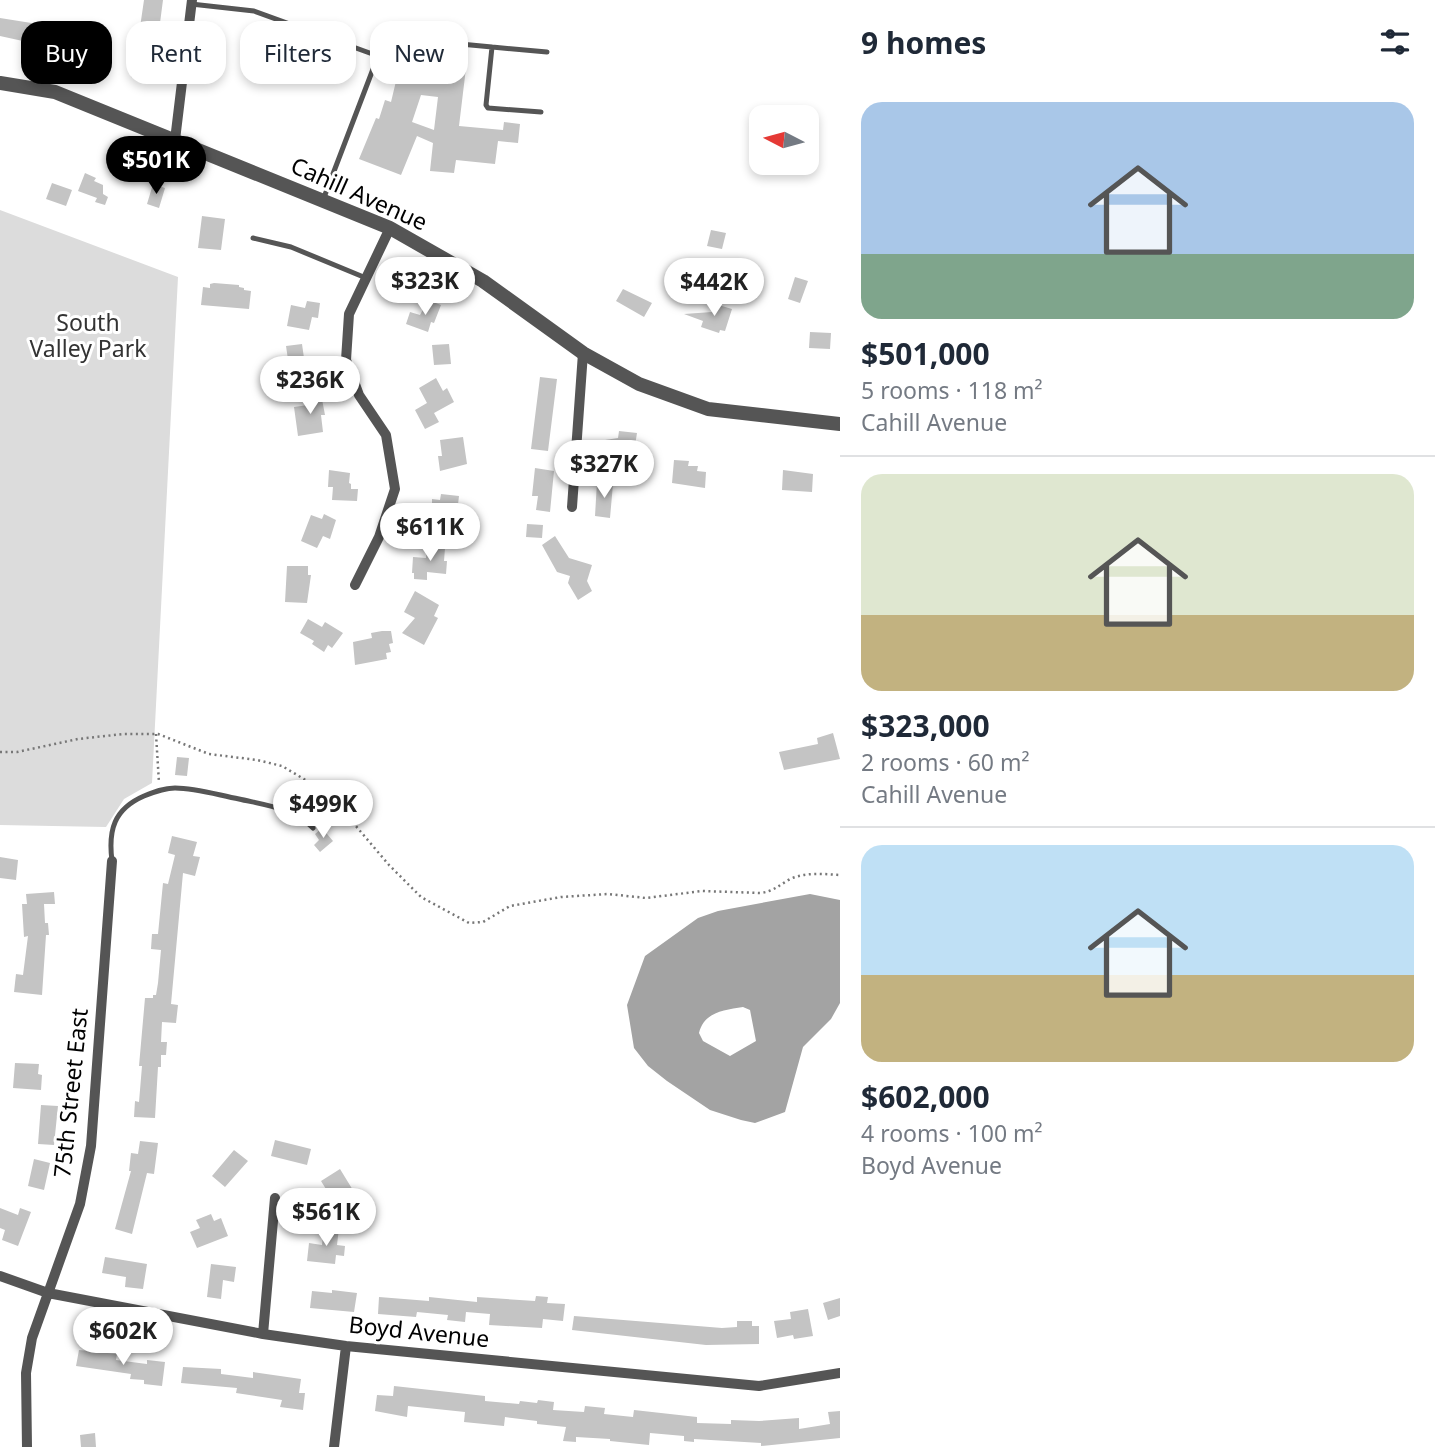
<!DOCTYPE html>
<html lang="en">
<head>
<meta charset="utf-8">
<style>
  body { margin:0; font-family:"Noto Sans",sans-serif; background:#f2f2f3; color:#1f2937; height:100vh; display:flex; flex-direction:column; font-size:26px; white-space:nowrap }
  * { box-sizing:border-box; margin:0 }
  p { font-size:23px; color:#747a83 }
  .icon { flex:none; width:38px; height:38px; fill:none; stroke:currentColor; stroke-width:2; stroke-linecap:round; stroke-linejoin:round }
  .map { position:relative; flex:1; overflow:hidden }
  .panel { display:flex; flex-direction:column; background:#fff; width:595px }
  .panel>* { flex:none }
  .hud { position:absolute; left:21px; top:21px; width:665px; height:63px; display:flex; gap:14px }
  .needle { width:46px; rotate:276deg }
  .fabs { position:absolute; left:749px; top:105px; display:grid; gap:14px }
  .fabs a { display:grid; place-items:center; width:70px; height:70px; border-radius:14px; background:#fff; box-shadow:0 4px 10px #0003; font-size:35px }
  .price { position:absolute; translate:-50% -60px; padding:0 16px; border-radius:24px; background:#fff; color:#222; font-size:23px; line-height:46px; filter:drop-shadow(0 2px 4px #0008) }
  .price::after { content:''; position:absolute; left:50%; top:42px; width:21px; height:16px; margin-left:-10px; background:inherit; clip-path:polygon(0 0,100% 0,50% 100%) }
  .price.active { background:#000; color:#fff }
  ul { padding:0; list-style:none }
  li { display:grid; align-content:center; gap:14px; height:371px; padding:0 21px }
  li+li { border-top:2px solid #e0e1e3 }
  li span { display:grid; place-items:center; height:217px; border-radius:21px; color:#555 }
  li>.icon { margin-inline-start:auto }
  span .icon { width:126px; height:126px; fill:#fffc; stroke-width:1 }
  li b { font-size:30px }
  h2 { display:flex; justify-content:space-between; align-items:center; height:84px; padding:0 21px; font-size:30px }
  .tag { padding:0 24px; border-radius:21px; background:#fff; box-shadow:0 4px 10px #0003; font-size:24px; line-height:63px }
  .tag.active { background:#000; color:#fff }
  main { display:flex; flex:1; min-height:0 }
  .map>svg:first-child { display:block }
  .green { fill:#dcdcdc }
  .water { fill:#a3a3a3; fill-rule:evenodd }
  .building { fill:#c4c4c4; fill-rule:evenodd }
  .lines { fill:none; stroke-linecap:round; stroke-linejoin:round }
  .path { stroke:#777; stroke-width:2.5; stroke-dasharray:2 3.5; stroke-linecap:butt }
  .service { stroke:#555; stroke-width:5 }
  .minor { stroke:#555; stroke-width:10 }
  .tertiary { stroke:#555; stroke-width:14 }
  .labels { text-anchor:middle; stroke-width:6; stroke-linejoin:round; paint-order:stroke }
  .street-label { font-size:23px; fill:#000; stroke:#fff }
  .park-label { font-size:23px; fill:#333; stroke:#fff }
</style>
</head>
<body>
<main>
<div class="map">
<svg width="840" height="1447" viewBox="0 0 840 1447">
  <rect width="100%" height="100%" fill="#fff"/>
  <path class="green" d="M 0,210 L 178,277 L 152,783 L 124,799 L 106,827 L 0,825 Z"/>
  <path class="water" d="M 810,894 L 840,900 L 840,1003 L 831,1019 L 803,1047 L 785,1112 L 755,1123 L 741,1120 L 710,1110 L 667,1081 L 648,1066 L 634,1048 L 627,1005 L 645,956 L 698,918 L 718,911 ZM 743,1007 L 750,1010 L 756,1041 L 730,1056 L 703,1041 L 699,1033 C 704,1012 724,1010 743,1007 Z"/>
  <path class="building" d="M 144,0 L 163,0 L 152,84 L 131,77 L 132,40 L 138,41 Z
    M 0,18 L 44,25 L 41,45 L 0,36 Z
    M 70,33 L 105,45 L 99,62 L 64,51 Z
    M 399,52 L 427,54 L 426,64 L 466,68 L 459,126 L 503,130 L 504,122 L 520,124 L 518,143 L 498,141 L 495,164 L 456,160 L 454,173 L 430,171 L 433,143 L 417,136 L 401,175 L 359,159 L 376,118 L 379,119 L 385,100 L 391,102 L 397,77 ZM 421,95 L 438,97 L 434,130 L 412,122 Z
    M 85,173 L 96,178 L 94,181 L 103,185 L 103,194 L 108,197 L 105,205 L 95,202 L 97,198 L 78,191 Z
    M 52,183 L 72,190 L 66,206 L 46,199 Z
    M 153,184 L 165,188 L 159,208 L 147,204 Z
    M 202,216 L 225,219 L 221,250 L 198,248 Z
    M 711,230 L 726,233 L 722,249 L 707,246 Z
    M 795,277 L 808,281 L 800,303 L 788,299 Z
    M 214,283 L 239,285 L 239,287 L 244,288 L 244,290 L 251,291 L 249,309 L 201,305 L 203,287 L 210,288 L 210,284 Z
    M 623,289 L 652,303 L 644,317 L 616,301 Z
    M 428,300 L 441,305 L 434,323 L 431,322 L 428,332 L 406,324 L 410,312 L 420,315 Z
    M 307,301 L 320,303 L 318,318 L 312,317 L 309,330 L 287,326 L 291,305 L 305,308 Z
    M 715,304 L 732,309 L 725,331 L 720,330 L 719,333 L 701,327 L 703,321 L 684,314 L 712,312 Z
    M 810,332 L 831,333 L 830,349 L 809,348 Z
    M 302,344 L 304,358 L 315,356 L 316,368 L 314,376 L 302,377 L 302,372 L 290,373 L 286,346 Z
    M 449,344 L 451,364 L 434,365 L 432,345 Z
    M 540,377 L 557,379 L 548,451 L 531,449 Z
    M 436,378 L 443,391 L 447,388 L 454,402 L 434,413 L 439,422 L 425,429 L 415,410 L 427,403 L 419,388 Z
    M 321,394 L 325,415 L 321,415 L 323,432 L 298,436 L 294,407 L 308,405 L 307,396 Z
    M 619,431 L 637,433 L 633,458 L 618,456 L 618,461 L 603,459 L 605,440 L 618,438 Z
    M 463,437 L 467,464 L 440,471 L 438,456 L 442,456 L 440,440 Z
    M 674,460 L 689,461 L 688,466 L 698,466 L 697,471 L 706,472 L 705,488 L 672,483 Z
    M 535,468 L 554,471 L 550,512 L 536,510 L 538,496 L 532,496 Z
    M 329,470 L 350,473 L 349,483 L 351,484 L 351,489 L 358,489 L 357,501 L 332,500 L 333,487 L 328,487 Z
    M 783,470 L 813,474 L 812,492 L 782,490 Z
    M 597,482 L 613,484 L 610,518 L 595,516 Z
    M 441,494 L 459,496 L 456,522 L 425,522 L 427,504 L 432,504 L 432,499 L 440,500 Z
    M 324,514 L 336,520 L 330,539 L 323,536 L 317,548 L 301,541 L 311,515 L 322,519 Z
    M 527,524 L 543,525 L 542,538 L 526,537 Z
    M 555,536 L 569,558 L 592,565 L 587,581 L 592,591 L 578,600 L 568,583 L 570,576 L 557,572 L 542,545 Z
    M 427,546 L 445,548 L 444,561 L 447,561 L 446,574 L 427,572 L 427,580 L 414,579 L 414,573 L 412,573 L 413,557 L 426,558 Z
    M 287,566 L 308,566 L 308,575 L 311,575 L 307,603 L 285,602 Z
    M 415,591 L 439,605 L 434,616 L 438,618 L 424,645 L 402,633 L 415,618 L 404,612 Z
    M 308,619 L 322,627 L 325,622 L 343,633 L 332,648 L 328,645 L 324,652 L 312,644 L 314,641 L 300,633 Z
    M 382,631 L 391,631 L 393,643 L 389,644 L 391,652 L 386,653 L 387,659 L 355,665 L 353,642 L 372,638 L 371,633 Z
    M 833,733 L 840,759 L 784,770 L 779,752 L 818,744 L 817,738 Z
    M 177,757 L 189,758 L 187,776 L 175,775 Z
    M 322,828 L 333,841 L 320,852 L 314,845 L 319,840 L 315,834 Z
    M 172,836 L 197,842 L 193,856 L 200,857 L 195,876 L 183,873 L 171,1004 L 178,1005 L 176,1023 L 162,1022 L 161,1042 L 167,1042 L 166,1055 L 161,1055 L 161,1067 L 158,1067 L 155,1118 L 134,1117 L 135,1101 L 139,1102 L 142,1066 L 139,1066 L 145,998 L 153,998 L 153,995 L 156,995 L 158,983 L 161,950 L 151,949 L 152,934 L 158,934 L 163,883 L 168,884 L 175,855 L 168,853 Z
    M 0,857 L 18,860 L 16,880 L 0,878 Z
    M 54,892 L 55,904 L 44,904 L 45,923 L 48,923 L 49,935 L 46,935 L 42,995 L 14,992 L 16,974 L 23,975 L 28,936 L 24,937 L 22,904 L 27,904 L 26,894 Z
    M 15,1063 L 39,1064 L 38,1074 L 42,1075 L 41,1090 L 13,1088 Z
    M 41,1105 L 58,1106 L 54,1145 L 38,1144 Z
    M 275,1140 L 311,1149 L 307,1165 L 271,1156 Z
    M 140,1141 L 158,1143 L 154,1174 L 147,1173 L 132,1234 L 115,1229 L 131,1171 L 129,1171 L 131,1153 L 138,1154 Z
    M 234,1150 L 248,1161 L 225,1187 L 212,1176 Z
    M 34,1159 L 50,1163 L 44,1190 L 28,1186 Z
    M 340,1169 L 359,1200 L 340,1212 L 321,1181 Z
    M 0,1208 L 18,1215 L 20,1208 L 31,1212 L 18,1246 L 2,1240 L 5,1230 L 0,1228 Z
    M 211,1214 L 214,1221 L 221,1218 L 228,1236 L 197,1248 L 190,1232 L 200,1228 L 196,1220 Z
    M 324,1226 L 339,1228 L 337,1245 L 345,1246 L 344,1256 L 336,1255 L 335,1264 L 307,1261 L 309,1243 L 322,1245 Z
    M 105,1257 L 147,1264 L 143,1289 L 125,1287 L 126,1277 L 102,1273 Z
    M 211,1264 L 236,1267 L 234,1282 L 223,1280 L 221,1299 L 207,1297 Z
    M 332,1290 L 357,1293 L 354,1312 L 310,1308 L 312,1291 L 332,1293 Z
    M 536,1296 L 548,1297 L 547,1303 L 565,1304 L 563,1321 L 543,1319 L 542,1328 L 489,1325 L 490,1314 L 466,1312 L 465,1322 L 447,1320 L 448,1315 L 417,1312 L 416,1317 L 378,1314 L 379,1297 L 429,1301 L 429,1297 L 477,1302 L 477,1297 L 535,1301 Z
    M 840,1298 L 840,1316 L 828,1320 L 823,1303 Z
    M 808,1309 L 813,1336 L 794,1339 L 793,1335 L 777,1338 L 774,1321 L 791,1319 L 790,1312 Z
    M 574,1316 L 722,1328 L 737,1327 L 737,1321 L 752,1321 L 752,1326 L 759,1326 L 759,1344 L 706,1345 L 572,1330 Z
    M 79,1350 L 117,1354 L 116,1360 L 147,1364 L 147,1360 L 165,1362 L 162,1386 L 144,1384 L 144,1380 L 130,1379 L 131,1374 L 76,1366 Z
    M 183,1367 L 221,1369 L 221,1374 L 253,1378 L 253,1372 L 301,1379 L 299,1393 L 305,1393 L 303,1410 L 280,1407 L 282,1400 L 236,1393 L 237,1388 L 181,1383 Z
    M 394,1386 L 485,1396 L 485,1401 L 519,1404 L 520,1401 L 537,1403 L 538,1400 L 554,1402 L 553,1410 L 584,1412 L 585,1406 L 605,1408 L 604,1414 L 633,1417 L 634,1410 L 697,1417 L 697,1423 L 731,1424 L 731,1420 L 759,1421 L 799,1418 L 799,1429 L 830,1424 L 828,1412 L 840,1411 L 840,1438 L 761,1446 L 761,1443 L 694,1439 L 694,1442 L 684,1441 L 684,1436 L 650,1433 L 649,1445 L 610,1441 L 610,1439 L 576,1437 L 576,1442 L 563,1441 L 566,1427 L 537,1424 L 537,1421 L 505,1417 L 504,1426 L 464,1422 L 465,1412 L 408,1406 L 407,1417 L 375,1411 L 377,1395 L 393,1396 Z
    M 95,1433 L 96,1447 L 81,1447 L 80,1435 Z"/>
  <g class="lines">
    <path class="path" d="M 156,734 L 159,783
      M 0,752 L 17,752 L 78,739 L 123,734 L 158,734 L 209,754 L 257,760 L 282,766 L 319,788 L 338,805 L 389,865 L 421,897 L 469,923 L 483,922 L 510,906 L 561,897 L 608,894 L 646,898 L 702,891 L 760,893 C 772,892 780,885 790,879 C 806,872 823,874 840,875"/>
    <path class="service" d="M 191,4 L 254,11 L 378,56 L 387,41 L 397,38 L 492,47 L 486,105 L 488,108 L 541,112
      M 492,47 L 547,52
      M 323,200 L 378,56
      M 253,238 L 291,247 L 366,278
      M 112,861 C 108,830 114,809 144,796 C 154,792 164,788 175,788 C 196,788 218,795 239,799 C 265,805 293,808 313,828"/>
    <path class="minor" d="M 175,140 L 192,0
      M 572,507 L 583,353
      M 355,585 L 379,537 L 395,489 L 386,435 L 359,395 L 346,360 L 349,314 L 390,228
      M 0,1276 L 48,1293 L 263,1334 L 346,1346 L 759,1386 L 840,1373
      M 263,1334 L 275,1198
      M 27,1447 L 26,1373 L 32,1338 L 80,1204 L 91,1146 L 112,861
      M 334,1447 L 346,1346"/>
    <path class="tertiary" d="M 0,83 L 55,92 L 390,228 L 483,281 L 583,353 L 639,384 L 708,409 L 840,424"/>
  </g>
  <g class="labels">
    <g class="street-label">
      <text transform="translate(359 194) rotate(24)" y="8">Cahill Avenue</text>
      <text transform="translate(71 1093) rotate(-84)" y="8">75th Street East</text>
      <text transform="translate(419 1332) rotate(6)" y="8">Boyd Avenue</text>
    </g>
    <g class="park-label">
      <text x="88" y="331">South<tspan x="88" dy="26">Valley Park</tspan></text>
    </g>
  </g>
</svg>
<div class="fabs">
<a><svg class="needle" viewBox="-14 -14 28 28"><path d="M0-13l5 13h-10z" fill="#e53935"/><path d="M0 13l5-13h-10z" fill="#747a83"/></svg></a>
</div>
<b class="price active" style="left:156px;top:196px">$501K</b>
<b class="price" style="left:425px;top:317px">$323K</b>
<b class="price" style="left:714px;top:318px">$442K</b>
<b class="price" style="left:310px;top:416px">$236K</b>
<b class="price" style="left:604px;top:500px">$327K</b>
<b class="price" style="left:430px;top:563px">$611K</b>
<b class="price" style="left:323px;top:840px">$499K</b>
<b class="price" style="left:326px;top:1248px">$561K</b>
<b class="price" style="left:123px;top:1367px">$602K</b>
<div class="hud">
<a class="tag active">Buy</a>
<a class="tag">Rent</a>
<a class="tag">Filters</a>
<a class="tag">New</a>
</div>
</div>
<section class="panel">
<h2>9 homes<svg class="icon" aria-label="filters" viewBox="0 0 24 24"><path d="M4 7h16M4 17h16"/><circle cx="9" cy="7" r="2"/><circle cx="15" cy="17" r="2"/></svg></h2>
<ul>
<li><span style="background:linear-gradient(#a9c7e8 70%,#7fa58c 0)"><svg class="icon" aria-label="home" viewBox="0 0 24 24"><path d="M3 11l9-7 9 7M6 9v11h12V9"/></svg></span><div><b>$501,000</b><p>5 rooms · 118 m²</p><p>Cahill Avenue</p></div></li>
<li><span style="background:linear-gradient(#dfe7d0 65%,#c2b280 0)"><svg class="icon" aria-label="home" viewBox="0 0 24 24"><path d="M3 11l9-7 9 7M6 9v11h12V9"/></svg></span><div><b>$323,000</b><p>2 rooms · 60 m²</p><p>Cahill Avenue</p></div></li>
<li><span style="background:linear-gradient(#bfe0f5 60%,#c2b280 0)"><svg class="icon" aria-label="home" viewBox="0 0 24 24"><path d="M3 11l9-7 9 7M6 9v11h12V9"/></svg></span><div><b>$602,000</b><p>4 rooms · 100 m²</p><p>Boyd Avenue</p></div></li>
</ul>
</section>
</main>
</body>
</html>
